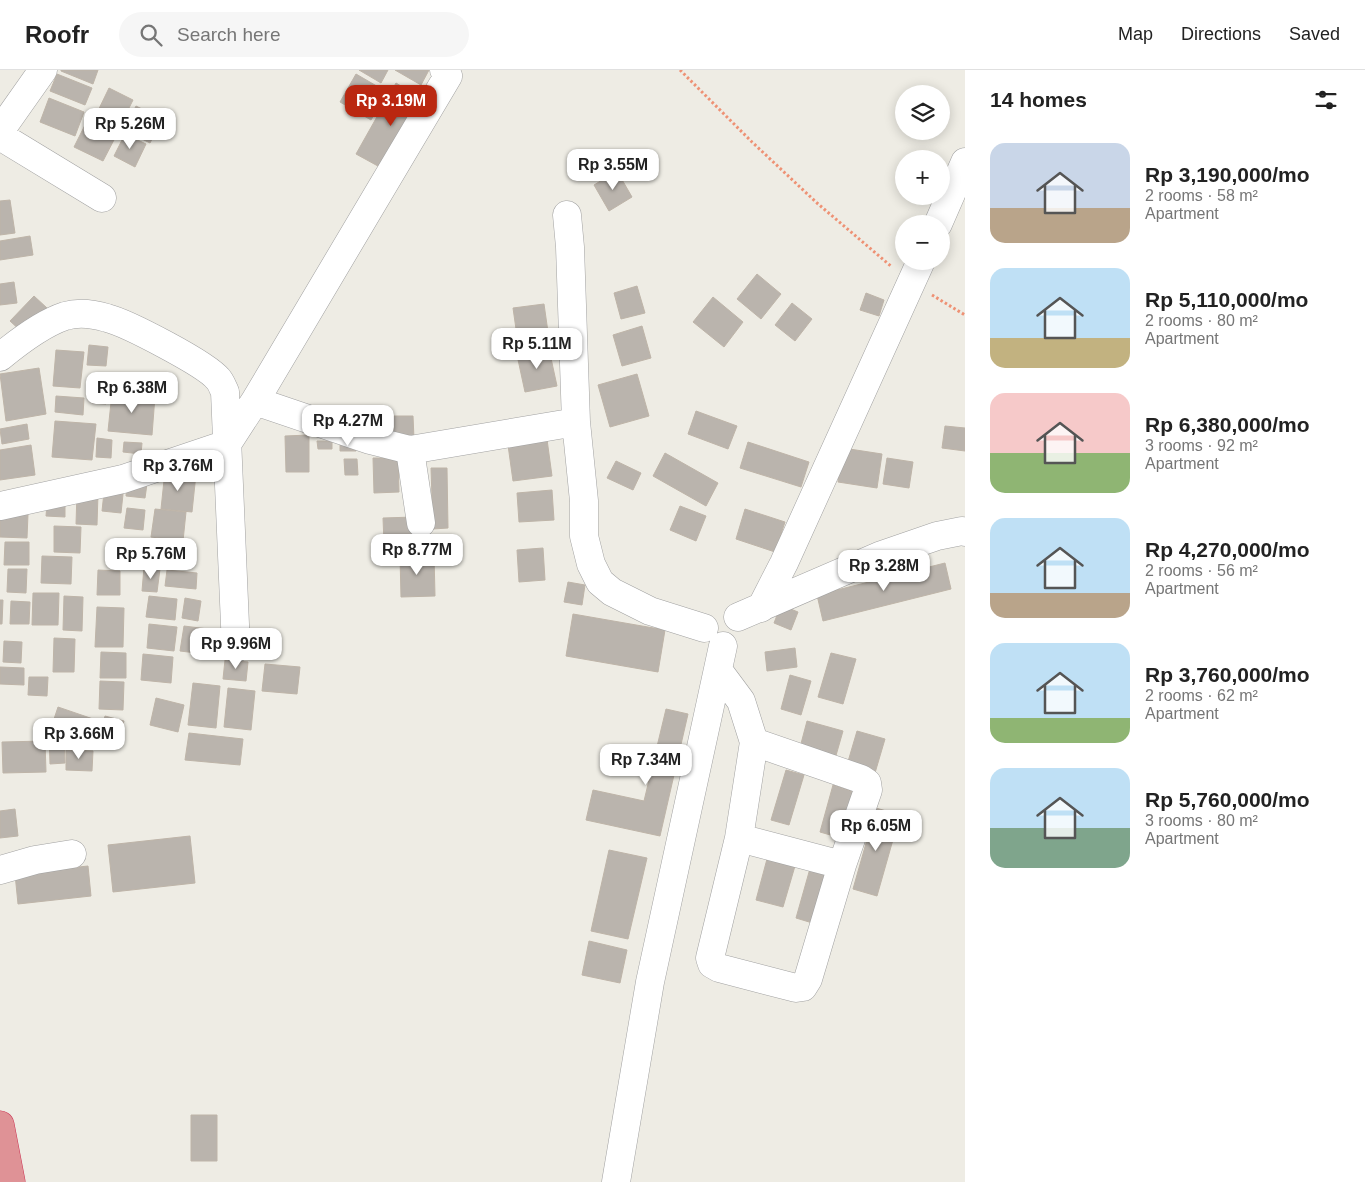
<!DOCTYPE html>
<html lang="en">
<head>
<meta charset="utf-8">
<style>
  body { margin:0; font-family:Arial,sans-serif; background:#f6f6f6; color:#222; height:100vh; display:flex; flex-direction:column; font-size:19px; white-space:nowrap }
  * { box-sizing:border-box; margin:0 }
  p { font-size:16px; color:#767676 }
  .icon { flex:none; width:28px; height:28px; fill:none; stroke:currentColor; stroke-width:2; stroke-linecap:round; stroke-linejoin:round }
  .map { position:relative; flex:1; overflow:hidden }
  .details { display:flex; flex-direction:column; background:#fff; width:400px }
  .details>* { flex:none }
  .fabs { position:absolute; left:895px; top:15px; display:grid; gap:10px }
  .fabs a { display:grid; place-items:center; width:55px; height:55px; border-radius:50%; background:#fff; box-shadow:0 2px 12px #0003; font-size:25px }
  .price { position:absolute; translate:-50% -42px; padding:0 11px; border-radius:10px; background:#fff; color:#222; font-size:16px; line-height:32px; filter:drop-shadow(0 1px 2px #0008) }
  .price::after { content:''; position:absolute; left:50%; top:30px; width:15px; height:11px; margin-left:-8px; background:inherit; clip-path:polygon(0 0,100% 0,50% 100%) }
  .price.selected { background:#ba2710; color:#fff }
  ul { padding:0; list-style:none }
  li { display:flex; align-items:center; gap:15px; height:125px; padding:0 25px }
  li span { display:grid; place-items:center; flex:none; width:140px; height:100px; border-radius:15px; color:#555 }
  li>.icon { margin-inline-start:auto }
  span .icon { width:60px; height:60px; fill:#fffc; stroke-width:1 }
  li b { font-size:21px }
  h2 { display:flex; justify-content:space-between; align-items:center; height:60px; padding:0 25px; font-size:21px }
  header { display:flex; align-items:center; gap:30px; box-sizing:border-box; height:70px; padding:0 25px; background:#fff; border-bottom:1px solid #e0e0e0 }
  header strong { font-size:24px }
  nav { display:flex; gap:28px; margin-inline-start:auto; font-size:18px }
  .search { width:350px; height:45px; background:#f6f6f6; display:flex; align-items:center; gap:12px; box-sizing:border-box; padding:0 18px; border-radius:28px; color:#767676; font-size:19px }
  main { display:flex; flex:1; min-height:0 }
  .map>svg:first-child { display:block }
  .building { fill:#bab4ad; stroke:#beb4a8 }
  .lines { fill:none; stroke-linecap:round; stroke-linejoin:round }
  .minor-casing { stroke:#a1a1a1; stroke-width:29 }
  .highway-casing { stroke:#ca3252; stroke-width:29 }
  .path { stroke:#ee9174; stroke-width:3; stroke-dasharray:2.5 2.5; stroke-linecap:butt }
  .minor { stroke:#fff; stroke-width:28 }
  .highway { stroke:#df9296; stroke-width:28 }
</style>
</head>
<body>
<header>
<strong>Roofr</strong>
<div class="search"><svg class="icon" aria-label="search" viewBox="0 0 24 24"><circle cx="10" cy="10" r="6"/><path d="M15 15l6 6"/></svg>Search here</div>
<nav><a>Map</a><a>Directions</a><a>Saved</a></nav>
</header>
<main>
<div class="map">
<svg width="965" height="1112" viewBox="0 0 965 1112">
  <rect width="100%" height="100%" fill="#eeece4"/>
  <path class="building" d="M 61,0 L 98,0 L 93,14 L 61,1 Z
    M 359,0 L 388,0 L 381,13 Z
    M 395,0 L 429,0 L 421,15 Z
    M 57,4 L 92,18 L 85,35 L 50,21 Z
    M 356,4 L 387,22 L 371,50 L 340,32 Z
    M 396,13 L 426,31 L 387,101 L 356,84 Z
    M 109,18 L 133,30 L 119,58 L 95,47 Z
    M 49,28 L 84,42 L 75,66 L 40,52 Z
    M 136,36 L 162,49 L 150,73 L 124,60 Z
    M 88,49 L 117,64 L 103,91 L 74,77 Z
    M 125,64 L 146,74 L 135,97 L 114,86 Z
    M 617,101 L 632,127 L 609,141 L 594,115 Z
    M 10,130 L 15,163 L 0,165 L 0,131 Z
    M 30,166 L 33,185 L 0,190 L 0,171 Z
    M 757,204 L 781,224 L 761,249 L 737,229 Z
    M 14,212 L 17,233 L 0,235 L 0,214 Z
    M 637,216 L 645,243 L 621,249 L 614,223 Z
    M 866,223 L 884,230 L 879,246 L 860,240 Z
    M 34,226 L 47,238 L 23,263 L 10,251 Z
    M 713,227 L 743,252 L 724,277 L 693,252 Z
    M 792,233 L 812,249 L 795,271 L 775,255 Z
    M 544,234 L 549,269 L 518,273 L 513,238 Z
    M 642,256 L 651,288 L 622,296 L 613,265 Z
    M 89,275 L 108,277 L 106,296 L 87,295 Z
    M 549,279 L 557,316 L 525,322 L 517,285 Z
    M 56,280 L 84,282 L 80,318 L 53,316 Z
    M 39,298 L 46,344 L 6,351 L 0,304 Z
    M 637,304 L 649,346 L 610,357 L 598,315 Z
    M 93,321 L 107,322 L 106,334 L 92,333 Z
    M 112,323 L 155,326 L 152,365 L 108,361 Z
    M 56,326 L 84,328 L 83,345 L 55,342 Z
    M 696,341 L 737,356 L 728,379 L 688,364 Z
    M 390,346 L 413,346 L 414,369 L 390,370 Z
    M 55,351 L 96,354 L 92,390 L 52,387 Z
    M 27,354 L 29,369 L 2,374 L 0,359 Z
    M 945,356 L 965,358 L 965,381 L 942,378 Z
    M 546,362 L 552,406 L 513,411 L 507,368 Z
    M 309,365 L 309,402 L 286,402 L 285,366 Z
    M 97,368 L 112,370 L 111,388 L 96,387 Z
    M 317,371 L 332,371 L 332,379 L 318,379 Z
    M 124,372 L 142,373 L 141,384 L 123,382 Z
    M 340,372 L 356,372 L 356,381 L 340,381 Z
    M 748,372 L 809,392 L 801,417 L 740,398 Z
    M 31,375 L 35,405 L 0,410 L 0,380 Z
    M 843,378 L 882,384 L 877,418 L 838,412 Z
    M 665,383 L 718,413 L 706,436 L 653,406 Z
    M 373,388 L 398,388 L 399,422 L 374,423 Z
    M 887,388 L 913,392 L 909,418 L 883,414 Z
    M 344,389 L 357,389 L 358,405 L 345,405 Z
    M 616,391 L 641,403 L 633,420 L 607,408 Z
    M 431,398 L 447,398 L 448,458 L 433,459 Z
    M 165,401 L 196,404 L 192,442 L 161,439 Z
    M 127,412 L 147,414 L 145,428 L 126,426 Z
    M 105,413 L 124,415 L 121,443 L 102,441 Z
    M 552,420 L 554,450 L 519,452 L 517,423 Z
    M 77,423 L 98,424 L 97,455 L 76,454 Z
    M 47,434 L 65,434 L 65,447 L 46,446 Z
    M 680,436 L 706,446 L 696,471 L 670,460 Z
    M 127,438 L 145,440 L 143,460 L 124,458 Z
    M 155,439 L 186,442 L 183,471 L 151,467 Z
    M 745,439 L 785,452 L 775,482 L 736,469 Z
    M 0,443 L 28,444 L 27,468 L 0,467 Z
    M 414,447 L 415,472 L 384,473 L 383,448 Z
    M 54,456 L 81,457 L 80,483 L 54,482 Z
    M 5,472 L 29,472 L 29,495 L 4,495 Z
    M 160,476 L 185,478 L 183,494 L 158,492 Z
    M 543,478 L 545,510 L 519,512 L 517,480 Z
    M 434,485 L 435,526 L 401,527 L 400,486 Z
    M 42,486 L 72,487 L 71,514 L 41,513 Z
    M 945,493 L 951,519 L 823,551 L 817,525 Z
    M 144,497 L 160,499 L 157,522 L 142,521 Z
    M 8,499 L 27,499 L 26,523 L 7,522 Z
    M 98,500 L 120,501 L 120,525 L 97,525 Z
    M 167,500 L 197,503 L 196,519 L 165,516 Z
    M 568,512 L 585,515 L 582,535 L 564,532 Z
    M 33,523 L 59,523 L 58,555 L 32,555 Z
    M 64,526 L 83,527 L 82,561 L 63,560 Z
    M 149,526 L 177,529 L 175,550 L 146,547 Z
    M 185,528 L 201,531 L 198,551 L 182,548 Z
    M 0,530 L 3,530 L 2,554 L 0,554 Z
    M 11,531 L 30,532 L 29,554 L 10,554 Z
    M 781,535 L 798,542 L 791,560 L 774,553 Z
    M 97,537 L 124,538 L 123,577 L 95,577 Z
    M 573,544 L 665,560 L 658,602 L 566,586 Z
    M 149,554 L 177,557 L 174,581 L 147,578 Z
    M 184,556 L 224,561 L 221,586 L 180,581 Z
    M 54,568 L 75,569 L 74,602 L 53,602 Z
    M 4,571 L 22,572 L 21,593 L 3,592 Z
    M 795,578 L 797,597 L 767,601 L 765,582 Z
    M 101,582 L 126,583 L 126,608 L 100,608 Z
    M 831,583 L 856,589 L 843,634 L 818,627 Z
    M 143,584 L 173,587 L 171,613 L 141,610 Z
    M 225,590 L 248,592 L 246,611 L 223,609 Z
    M 265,594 L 300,597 L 297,624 L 262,621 Z
    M 0,597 L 24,598 L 24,615 L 0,614 Z
    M 790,605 L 811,611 L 801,645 L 781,639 Z
    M 29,607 L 48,607 L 47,626 L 28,625 Z
    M 100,611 L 124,612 L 123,640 L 99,639 Z
    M 193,613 L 220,616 L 216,658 L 188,655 Z
    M 228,618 L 255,621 L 251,660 L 224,657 Z
    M 156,628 L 184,635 L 178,662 L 150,655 Z
    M 58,637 L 99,651 L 93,668 L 52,655 Z
    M 666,639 L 688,644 L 660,766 L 586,750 L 593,720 L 644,731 Z
    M 105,646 L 124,651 L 118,672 L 99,667 Z
    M 807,651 L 843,661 L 833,696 L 798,685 Z
    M 857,661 L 885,669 L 875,703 L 847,695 Z
    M 64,662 L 65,693 L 50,694 L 49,663 Z
    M 189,663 L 243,669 L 240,695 L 185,690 Z
    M 45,671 L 46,702 L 3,703 L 2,672 Z
    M 66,680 L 93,681 L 92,701 L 66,700 Z
    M 786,700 L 804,705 L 789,755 L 771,750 Z
    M 833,715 L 857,723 L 844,769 L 820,762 Z
    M 876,738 L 900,745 L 877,826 L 853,819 Z
    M 15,739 L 18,766 L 0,768 L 0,741 Z
    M 190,766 L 195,813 L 113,822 L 108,775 Z
    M 609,780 L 647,788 L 628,869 L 591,861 Z
    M 767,789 L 795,796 L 783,837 L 756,830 Z
    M 811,795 L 835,802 L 819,855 L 796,848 Z
    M 88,796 L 91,826 L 18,834 L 15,804 Z
    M 589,871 L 627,880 L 620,913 L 582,905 Z
    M 191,1045 L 217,1045 L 217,1091 L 191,1091 Z"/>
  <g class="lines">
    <g class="minor-casing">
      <path id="minor" d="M 0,61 L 43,0
        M 0,66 L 102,128
        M 567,145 L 570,177 L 576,352 L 584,431 L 584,466 L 591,494 L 600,512 L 612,522 L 650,541 L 704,558
        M 938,154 L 965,92
        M 0,287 C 17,273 44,253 65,246 C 78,242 94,244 107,248 C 127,253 206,294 218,309 C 221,312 223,318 225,322 L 236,578
        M 255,331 L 370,370 L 410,380 L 421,453
        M 410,380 L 576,352
        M 0,436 L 123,409 L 227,374 L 255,331 L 448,6 L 444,0
        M 761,538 L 784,493 L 921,191
        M 738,547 L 879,486 L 937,466 L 962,461 L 965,462
        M 718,600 L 741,631 L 754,672 L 739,768 L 710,888 L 712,894 L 719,898 L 796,918 L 803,917 L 808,909 L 842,795 L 868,720 L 867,713 L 861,709 L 754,672
        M 739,768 L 842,795
        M 0,800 L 35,790 L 72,784
        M 616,1112 L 650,912 L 723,576"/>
    </g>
    <g class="highway-casing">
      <path id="highway" d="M 0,1055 L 11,1112"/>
    </g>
    <path class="path" d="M 680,0 L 752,72 L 817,133 L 892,197
      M 932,225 L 965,245"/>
    <use href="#minor" class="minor"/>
    <use href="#highway" class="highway"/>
  </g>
</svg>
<div class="fabs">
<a><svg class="icon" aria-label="layers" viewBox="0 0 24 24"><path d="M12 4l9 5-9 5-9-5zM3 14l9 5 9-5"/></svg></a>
<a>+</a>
<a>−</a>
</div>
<b class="price selected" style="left:391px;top:57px">Rp 3.19M</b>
<b class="price" style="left:130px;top:80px">Rp 5.26M</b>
<b class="price" style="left:613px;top:121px">Rp 3.55M</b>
<b class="price" style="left:537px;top:300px">Rp 5.11M</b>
<b class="price" style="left:132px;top:344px">Rp 6.38M</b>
<b class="price" style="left:348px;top:377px">Rp 4.27M</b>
<b class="price" style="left:178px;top:422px">Rp 3.76M</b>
<b class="price" style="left:417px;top:506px">Rp 8.77M</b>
<b class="price" style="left:151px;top:510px">Rp 5.76M</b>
<b class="price" style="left:884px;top:522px">Rp 3.28M</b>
<b class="price" style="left:236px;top:600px">Rp 9.96M</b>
<b class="price" style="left:79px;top:690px">Rp 3.66M</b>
<b class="price" style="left:646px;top:716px">Rp 7.34M</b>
<b class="price" style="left:876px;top:782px">Rp 6.05M</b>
</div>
<section class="details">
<h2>14 homes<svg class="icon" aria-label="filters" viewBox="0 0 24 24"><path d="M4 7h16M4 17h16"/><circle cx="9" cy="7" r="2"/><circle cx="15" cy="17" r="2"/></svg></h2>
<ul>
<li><span style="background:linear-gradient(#c9d6e8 65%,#b9a48a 0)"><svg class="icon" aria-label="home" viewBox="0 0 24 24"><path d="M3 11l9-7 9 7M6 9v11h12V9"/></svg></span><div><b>Rp 3,190,000/mo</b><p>2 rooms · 58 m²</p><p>Apartment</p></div></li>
<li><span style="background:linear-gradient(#bfe0f5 70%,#c2b280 0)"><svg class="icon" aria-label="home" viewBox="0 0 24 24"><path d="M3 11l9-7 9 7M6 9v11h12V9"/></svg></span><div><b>Rp 5,110,000/mo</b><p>2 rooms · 80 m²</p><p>Apartment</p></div></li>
<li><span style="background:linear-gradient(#f6c9c9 60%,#8fb573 0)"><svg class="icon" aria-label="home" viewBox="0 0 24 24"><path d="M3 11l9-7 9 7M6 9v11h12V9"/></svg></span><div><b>Rp 6,380,000/mo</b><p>3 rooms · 92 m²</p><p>Apartment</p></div></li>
<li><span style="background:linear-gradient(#bfe0f5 75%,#b9a48a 0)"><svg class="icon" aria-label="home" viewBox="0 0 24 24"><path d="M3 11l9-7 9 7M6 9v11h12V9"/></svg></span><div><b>Rp 4,270,000/mo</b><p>2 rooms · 56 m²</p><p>Apartment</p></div></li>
<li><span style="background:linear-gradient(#bfe0f5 75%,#8fb573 0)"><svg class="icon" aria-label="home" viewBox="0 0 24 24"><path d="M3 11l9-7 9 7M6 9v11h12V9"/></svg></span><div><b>Rp 3,760,000/mo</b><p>2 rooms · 62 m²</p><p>Apartment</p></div></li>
<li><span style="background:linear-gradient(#bfe0f5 60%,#7fa58c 0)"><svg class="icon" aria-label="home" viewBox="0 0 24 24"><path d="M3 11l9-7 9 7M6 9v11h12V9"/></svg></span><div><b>Rp 5,760,000/mo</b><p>3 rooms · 80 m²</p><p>Apartment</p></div></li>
</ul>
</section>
</main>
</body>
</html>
